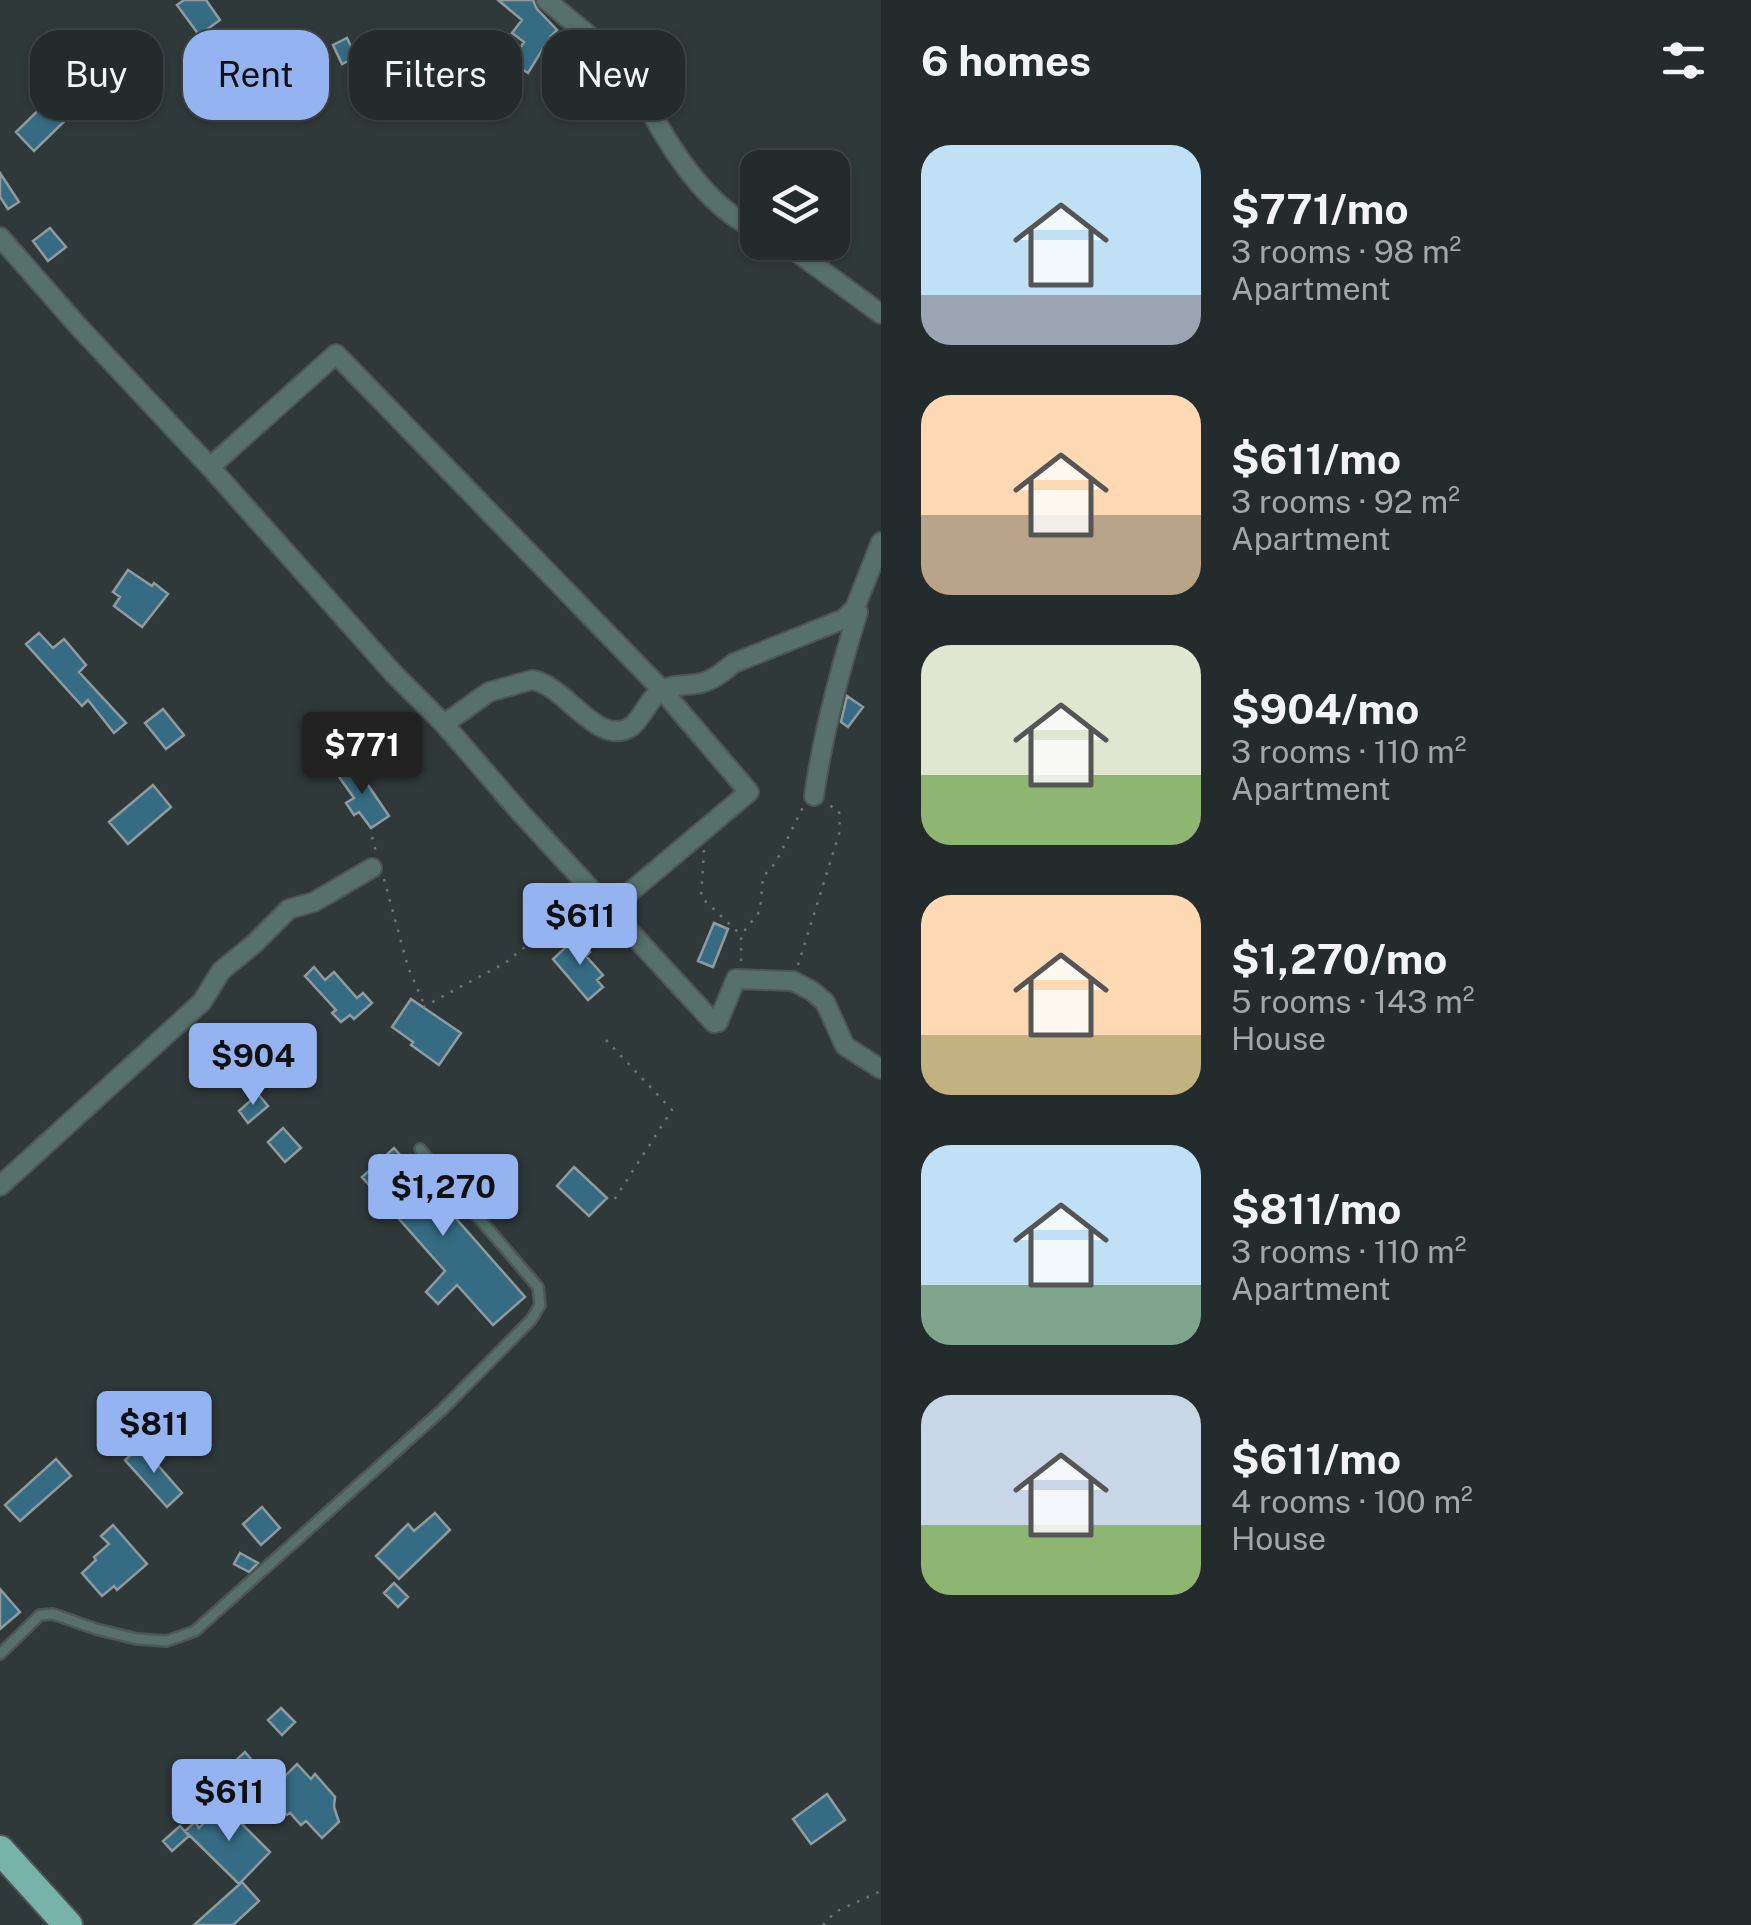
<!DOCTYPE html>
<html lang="en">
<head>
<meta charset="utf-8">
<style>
  body { margin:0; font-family:"Public Sans",sans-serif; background:#2c3334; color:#f1f3f6; height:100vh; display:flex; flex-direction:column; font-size:38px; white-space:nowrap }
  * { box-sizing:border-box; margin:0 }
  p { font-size:32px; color:#a3a7a9 }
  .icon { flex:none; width:55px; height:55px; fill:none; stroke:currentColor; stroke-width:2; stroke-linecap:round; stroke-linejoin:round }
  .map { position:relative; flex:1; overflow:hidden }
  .drawer { display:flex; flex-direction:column; background:#242b2c; width:870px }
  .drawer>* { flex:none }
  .hud { position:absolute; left:30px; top:30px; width:700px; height:90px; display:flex; gap:20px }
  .fabs { position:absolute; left:740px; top:150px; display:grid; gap:20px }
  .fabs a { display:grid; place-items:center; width:110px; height:110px; border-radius:20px; background:#242b2c; box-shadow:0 2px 8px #0004,0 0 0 2px #414748; font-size:50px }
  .price { position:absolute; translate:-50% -85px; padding:0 22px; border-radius:10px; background:#95b2f1; color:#111; font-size:32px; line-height:65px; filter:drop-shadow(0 2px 5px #0008) }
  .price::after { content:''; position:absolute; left:50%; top:60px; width:30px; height:22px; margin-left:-15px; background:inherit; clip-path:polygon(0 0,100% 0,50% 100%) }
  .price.on { background:#222; color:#fff }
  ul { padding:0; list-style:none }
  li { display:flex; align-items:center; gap:30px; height:250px; padding:0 40px }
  li span { display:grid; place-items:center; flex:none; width:280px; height:200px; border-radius:30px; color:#555 }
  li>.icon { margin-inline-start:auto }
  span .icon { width:120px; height:120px; fill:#fffc; stroke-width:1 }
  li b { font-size:42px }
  h2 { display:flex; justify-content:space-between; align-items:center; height:120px; padding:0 40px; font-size:42px }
  .pill { padding:0 35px; border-radius:30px; background:#242b2c; box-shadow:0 2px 8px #0004,0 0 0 2px #414748; font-size:35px; line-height:90px }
  .pill.on { background:#95b2f1; color:#111 }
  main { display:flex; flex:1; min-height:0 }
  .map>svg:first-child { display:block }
  .building { fill:#356c83; stroke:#919a9e; stroke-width:2.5 }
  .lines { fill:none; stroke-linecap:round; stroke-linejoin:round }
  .service-casing { stroke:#4d5556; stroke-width:14 }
  .minor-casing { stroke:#4d5556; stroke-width:22 }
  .trunk-casing { stroke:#4d5556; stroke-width:32 }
  .path { stroke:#6f7677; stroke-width:2.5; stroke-dasharray:2.5 8; stroke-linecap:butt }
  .service { stroke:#57706c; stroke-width:9 }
  .minor { stroke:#57706c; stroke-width:18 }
  .trunk { stroke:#78b3a9; stroke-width:28 }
</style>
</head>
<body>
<main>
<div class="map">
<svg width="881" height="1925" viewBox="0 0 881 1925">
  <rect width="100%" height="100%" fill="#30393a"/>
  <path class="building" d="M 184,0 L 206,0 L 220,20 L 199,35 L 177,5 Z
    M 498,0 L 533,0 L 537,9 L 557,30 L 550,37 L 528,73 L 511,62 L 524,42 L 512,33 L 522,20 Z
    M 347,38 L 356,57 L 342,64 L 333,45 Z
    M 467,39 L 492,76 L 472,90 L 475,95 L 464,103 L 436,63 L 451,54 L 449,51 Z
    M 258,68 L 274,99 L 256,109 L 240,77 Z
    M 60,89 L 78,108 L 34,151 L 16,132 Z
    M 0,173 L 19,202 L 8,209 L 0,197 Z
    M 50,228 L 66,247 L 48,261 L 33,241 Z
    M 128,570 L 152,586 L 154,583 L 168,594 L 142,627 L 114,606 L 120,597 L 113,592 Z
    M 39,633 L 53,648 L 64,639 L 86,665 L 79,672 L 126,723 L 114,733 L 88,700 L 82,706 L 26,644 Z
    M 847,696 L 863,707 L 848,727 L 841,722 Z
    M 163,709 L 184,735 L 166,749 L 145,723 Z
    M 353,763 L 389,816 L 371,828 L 359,812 L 354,815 L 346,803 L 354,798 L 337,774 Z
    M 153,785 L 171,807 L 128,844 L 109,822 Z
    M 714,923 L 728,929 L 713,967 L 698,961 Z
    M 577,937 L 590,952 L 586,956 L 603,975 L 597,980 L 603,987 L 588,1000 L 553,959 Z
    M 314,967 L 325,980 L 334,972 L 357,998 L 363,993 L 372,1003 L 354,1019 L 350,1015 L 341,1022 L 332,1013 L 336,1010 L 305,976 Z
    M 411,999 L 461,1033 L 439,1065 L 411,1045 L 413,1042 L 392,1027 Z
    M 258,1094 L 268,1106 L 248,1123 L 239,1111 Z
    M 283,1128 L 301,1148 L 285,1162 L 268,1142 Z
    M 394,1148 L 525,1297 L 493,1325 L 457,1285 L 438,1304 L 426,1292 L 445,1271 L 362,1177 Z
    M 574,1167 L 607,1198 L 589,1216 L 557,1186 Z
    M 141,1446 L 182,1493 L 167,1507 L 125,1460 Z
    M 56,1459 L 71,1476 L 20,1521 L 5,1505 Z
    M 262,1507 L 280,1528 L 261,1545 L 243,1524 Z
    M 435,1513 L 450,1530 L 399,1579 L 376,1556 L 408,1524 L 414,1531 Z
    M 113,1525 L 147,1564 L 117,1590 L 114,1586 L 102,1596 L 82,1573 L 96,1560 L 94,1557 L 109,1544 L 101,1536 Z
    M 240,1553 L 258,1563 L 249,1572 L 234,1564 Z
    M 394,1583 L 408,1597 L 398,1607 L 384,1593 Z
    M 0,1589 L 20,1612 L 0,1629 Z
    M 281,1708 L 295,1722 L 282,1735 L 268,1720 Z
    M 245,1752 L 255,1764 L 244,1774 L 234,1762 Z
    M 297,1764 L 311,1779 L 315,1774 L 335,1797 L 334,1807 L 339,1822 L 322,1838 L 306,1821 L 301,1825 L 290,1813 L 287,1815 L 267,1794 Z
    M 827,1794 L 845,1820 L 811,1844 L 793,1819 Z
    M 222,1804 L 270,1852 L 239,1884 L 185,1831 L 195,1822 L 199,1828 Z
    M 180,1826 L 189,1836 L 172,1851 L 163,1841 Z
    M 242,1882 L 259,1901 L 233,1925 L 194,1925 Z"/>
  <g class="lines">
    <g class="service-casing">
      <path id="service" d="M 0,1654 L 40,1615 L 53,1614 L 96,1629 L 137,1639 L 167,1641 L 195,1631 L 442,1410 L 531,1320 L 540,1305 L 538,1287 L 420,1149"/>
    </g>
    <g class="minor-casing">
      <path id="minor" d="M 546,0 L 632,71 C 643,87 647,104 656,121 C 679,162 713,211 758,230
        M 0,237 L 79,327 L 210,467 L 394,674 L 444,724 L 519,811 L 714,1023 L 718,1022 L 736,979 L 793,981 L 812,991 L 825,1002 L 845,1046 L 881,1069
        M 783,242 L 881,314
        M 210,467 L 336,354 L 662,690 L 749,792 L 610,909
        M 444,724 L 489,692 L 532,680 C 565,684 599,750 632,726 C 643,717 649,698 662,690 C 672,684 689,686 701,683 C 714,680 724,671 734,663 L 844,619 L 855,608 L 881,542
        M 814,796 C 823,733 839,673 858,612 L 855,608
        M 0,1186 L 202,1002 L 221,971 L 254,944 L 289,909 L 314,902 L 372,868"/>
    </g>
    <g class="trunk-casing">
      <path id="trunk" d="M 0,1850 L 68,1925"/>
    </g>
    <path class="path" d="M 372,837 L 376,852
      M 704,850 L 701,897 L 741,935
      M 384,879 L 408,967 L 424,1004
      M 741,961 L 741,935 L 760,911 L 763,877 L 776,862 L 803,807
      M 798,965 L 840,831 L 839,811 L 829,805
      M 423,1007 L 505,963 L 581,902
      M 606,1040 L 672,1110 L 614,1200
      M 823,1925 L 835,1912 L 881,1891"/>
    <use href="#service" class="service"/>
    <use href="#minor" class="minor"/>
    <use href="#trunk" class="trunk"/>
  </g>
</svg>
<div class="fabs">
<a><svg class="icon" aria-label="layers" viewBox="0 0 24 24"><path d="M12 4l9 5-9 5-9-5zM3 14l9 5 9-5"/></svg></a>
</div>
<b class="price on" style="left:362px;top:797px">$771</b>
<b class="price" style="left:580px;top:968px">$611</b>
<b class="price" style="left:253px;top:1108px">$904</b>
<b class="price" style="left:443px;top:1239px">$1,270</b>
<b class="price" style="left:154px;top:1476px">$811</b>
<b class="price" style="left:229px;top:1844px">$611</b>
<div class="hud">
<a class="pill">Buy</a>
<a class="pill on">Rent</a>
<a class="pill">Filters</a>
<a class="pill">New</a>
</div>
</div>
<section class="drawer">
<h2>6 homes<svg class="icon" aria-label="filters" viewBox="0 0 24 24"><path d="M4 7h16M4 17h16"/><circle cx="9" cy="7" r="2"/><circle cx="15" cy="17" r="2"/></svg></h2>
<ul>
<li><span style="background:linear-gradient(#bfe0f5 75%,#9aa5b1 0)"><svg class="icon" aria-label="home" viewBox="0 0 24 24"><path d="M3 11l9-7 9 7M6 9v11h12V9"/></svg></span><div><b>$771/mo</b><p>3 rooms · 98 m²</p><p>Apartment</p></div></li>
<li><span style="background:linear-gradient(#ffd9b3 60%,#b9a48a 0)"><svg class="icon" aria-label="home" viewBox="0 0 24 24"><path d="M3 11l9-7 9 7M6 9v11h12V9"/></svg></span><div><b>$611/mo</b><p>3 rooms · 92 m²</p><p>Apartment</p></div></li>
<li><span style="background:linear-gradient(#dfe7d0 65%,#8fb573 0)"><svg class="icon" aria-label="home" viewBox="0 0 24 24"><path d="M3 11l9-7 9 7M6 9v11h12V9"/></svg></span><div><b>$904/mo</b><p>3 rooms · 110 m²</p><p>Apartment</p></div></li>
<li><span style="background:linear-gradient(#ffd9b3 70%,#c2b280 0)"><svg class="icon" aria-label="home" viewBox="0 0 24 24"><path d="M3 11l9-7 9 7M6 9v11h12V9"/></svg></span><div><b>$1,270/mo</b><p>5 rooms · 143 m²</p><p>House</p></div></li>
<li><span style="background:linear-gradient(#bfe0f5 70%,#7fa58c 0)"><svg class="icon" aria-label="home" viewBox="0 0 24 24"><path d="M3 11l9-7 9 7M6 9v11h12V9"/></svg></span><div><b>$811/mo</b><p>3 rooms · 110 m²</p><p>Apartment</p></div></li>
<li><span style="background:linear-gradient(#c9d6e8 65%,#8fb573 0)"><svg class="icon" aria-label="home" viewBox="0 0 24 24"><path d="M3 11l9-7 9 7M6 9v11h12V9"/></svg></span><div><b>$611/mo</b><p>4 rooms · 100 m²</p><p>House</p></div></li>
</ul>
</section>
</main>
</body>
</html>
